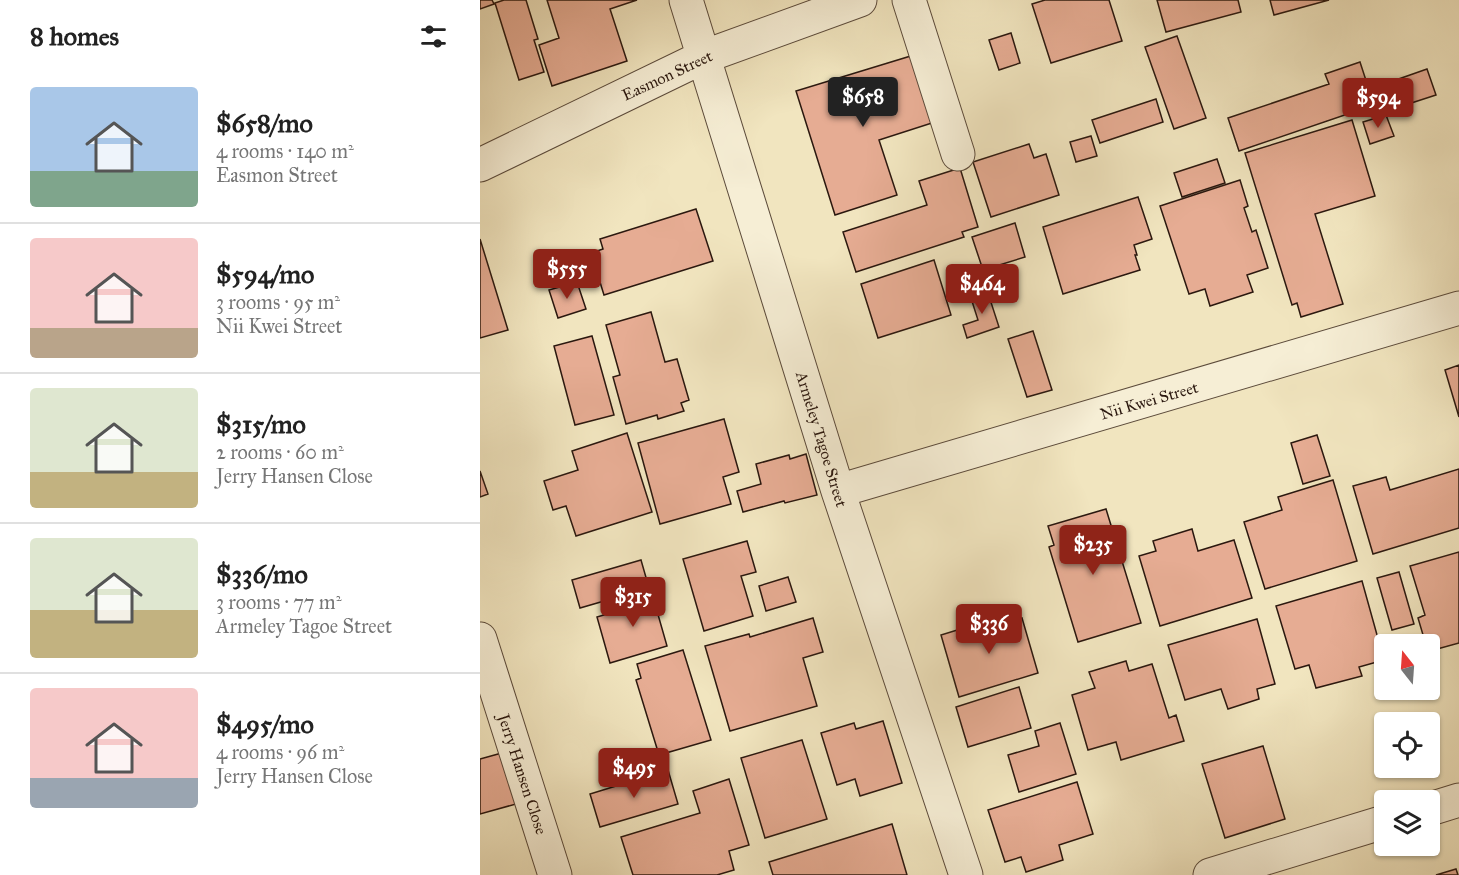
<!DOCTYPE html>
<html lang="en">
<head>
<meta charset="utf-8">
<style>
  body { margin:0; font-family:"IM FELL Great Primer",serif; background:#f2f2f2; color:#222; height:100vh; display:flex; flex-direction:column; font-size:22px; white-space:nowrap }
  * { box-sizing:border-box; margin:0 }
  p { font-size:20px; color:#767676 }
  .icon { flex:none; width:33px; height:33px; fill:none; stroke:currentColor; stroke-width:2; stroke-linecap:round; stroke-linejoin:round }
  .map { position:relative; flex:1; overflow:hidden }
  .drawer { display:flex; flex-direction:column; background:#fff; width:480px }
  .drawer>* { flex:none }
  .needle { width:39px; rotate:343deg }
  .fabs { position:absolute; left:894px; top:634px; display:grid; gap:12px }
  .fabs a { display:grid; place-items:center; width:66px; height:66px; border-radius:6px; background:#fff; box-shadow:0 2px 4px #0004; font-size:30px }
  .price { position:absolute; translate:-50% -51px; padding:0 14px; border-radius:6px; background:#8f2418; color:#fff; font-size:20px; line-height:39px; filter:drop-shadow(0 2px 3px #0008) }
  .price::after { content:''; position:absolute; left:50%; top:36px; width:18px; height:14px; margin-left:-9px; background:inherit; clip-path:polygon(0 0,100% 0,50% 100%) }
  .price.current { background:#222; color:#fff }
  ul { padding:0; list-style:none }
  li { display:flex; align-items:center; gap:18px; height:150px; padding:0 30px }
  li+li { border-top:2px solid #e0e0e0 }
  li span { display:grid; place-items:center; flex:none; width:168px; height:120px; border-radius:6px; color:#555 }
  li>.icon { margin-inline-start:auto }
  span .icon { width:72px; height:72px; fill:#fffc; stroke-width:1 }
  li b { font-size:26px }
  h2 { display:flex; justify-content:space-between; align-items:center; height:72px; padding:0 30px; font-size:26px }
  main { display:flex; flex:1; min-height:0 }
  .map>svg:first-child { display:block }
  .building { fill:#e6ac93; stroke:#2b180f; stroke-width:1.5 }
  .lines { fill:none; stroke-linecap:round; stroke-linejoin:round }
  .minor-casing { stroke:#5c4b3b; stroke-width:35 }
  .minor { stroke:#f6eed5; stroke-width:33 }
  .labels { text-anchor:middle; stroke-width:4.5; stroke-linejoin:round; paint-order:stroke }
  .street-label { font-size:16px; fill:#2b180f; stroke:#f6eed5 }
</style>
</head>
<body>
<main>
<section class="drawer">
<h2>8 homes<svg class="icon" aria-label="filters" viewBox="0 0 24 24"><path d="M4 7h16M4 17h16"/><circle cx="9" cy="7" r="2"/><circle cx="15" cy="17" r="2"/></svg></h2>
<ul>
<li><span style="background:linear-gradient(#a9c7e8 70%,#7fa58c 0)"><svg class="icon" aria-label="home" viewBox="0 0 24 24"><path d="M3 11l9-7 9 7M6 9v11h12V9"/></svg></span><div><b>$658/mo</b><p>4 rooms · 140 m²</p><p>Easmon Street</p></div></li>
<li><span style="background:linear-gradient(#f6c9c9 75%,#b9a48a 0)"><svg class="icon" aria-label="home" viewBox="0 0 24 24"><path d="M3 11l9-7 9 7M6 9v11h12V9"/></svg></span><div><b>$594/mo</b><p>3 rooms · 95 m²</p><p>Nii Kwei Street</p></div></li>
<li><span style="background:linear-gradient(#dfe7d0 70%,#c2b280 0)"><svg class="icon" aria-label="home" viewBox="0 0 24 24"><path d="M3 11l9-7 9 7M6 9v11h12V9"/></svg></span><div><b>$315/mo</b><p>2 rooms · 60 m²</p><p>Jerry Hansen Close</p></div></li>
<li><span style="background:linear-gradient(#dfe7d0 60%,#c2b280 0)"><svg class="icon" aria-label="home" viewBox="0 0 24 24"><path d="M3 11l9-7 9 7M6 9v11h12V9"/></svg></span><div><b>$336/mo</b><p>3 rooms · 77 m²</p><p>Armeley Tagoe Street</p></div></li>
<li><span style="background:linear-gradient(#f6c9c9 75%,#9aa5b1 0)"><svg class="icon" aria-label="home" viewBox="0 0 24 24"><path d="M3 11l9-7 9 7M6 9v11h12V9"/></svg></span><div><b>$495/mo</b><p>4 rooms · 96 m²</p><p>Jerry Hansen Close</p></div></li>
</ul>
</section>
<div class="map">
<svg width="979" height="875" viewBox="0 0 979 875">
  <rect width="100%" height="100%" fill="#f1e5bf"/>
  <filter id="stains"><feTurbulence type="fractalNoise" baseFrequency=".00333" numOctaves="4"/><feColorMatrix values="0 0 0 0 .2 0 0 0 0 .09 0 0 0 0 .02 0 0 0 .5 -.17"/></filter>
  <radialGradient id="worn" r=".72"><stop offset=".6" stop-color="#630" stop-opacity="0"/><stop offset="1" stop-color="#630" stop-opacity=".3"/></radialGradient>
  <path class="building" d="M 0,0 L 12,0 L 14,4 L 0,9 Z
    M 24,0 L 46,0 L 58,39 L 54,40 L 64,72 L 39,80 L 15,3 Z
    M 67,0 L 157,0 L 130,9 L 147,61 L 72,86 L 59,45 L 79,38 Z
    M 565,0 L 629,0 L 642,41 L 571,63 L 552,4 Z
    M 677,0 L 758,0 L 761,12 L 686,32 Z
    M 790,0 L 849,0 L 794,15 Z
    M 531,33 L 540,63 L 519,70 L 509,40 Z
    M 697,36 L 726,118 L 694,129 L 665,47 Z
    M 434,55 L 455,122 L 399,140 L 417,195 L 355,215 L 316,91 Z
    M 880,62 L 894,105 L 759,151 L 748,118 L 849,84 L 845,74 Z
    M 947,69 L 956,95 L 919,107 L 910,82 Z
    M 676,99 L 683,122 L 620,143 L 612,120 Z
    M 906,115 L 914,136 L 890,144 L 883,122 Z
    M 872,120 L 895,196 L 835,214 L 863,304 L 821,317 L 817,303 L 812,305 L 765,153 Z
    M 611,136 L 617,156 L 596,162 L 590,142 Z
    M 549,144 L 554,158 L 566,154 L 579,195 L 511,217 L 493,162 Z
    M 737,159 L 745,183 L 702,197 L 694,173 Z
    M 480,168 L 498,227 L 482,232 L 484,237 L 376,272 L 363,232 L 447,205 L 439,181 Z
    M 760,180 L 768,206 L 764,208 L 772,232 L 776,230 L 788,268 L 767,275 L 773,292 L 730,306 L 725,289 L 709,294 L 680,206 Z
    M 658,197 L 672,239 L 654,245 L 657,255 L 655,255 L 660,270 L 583,294 L 563,227 Z
    M 216,209 L 233,261 L 124,295 L 111,253 L 123,249 L 120,239 Z
    M 535,223 L 545,257 L 503,270 L 492,237 Z
    M 0,239 L 28,330 L 0,338 Z
    M 454,260 L 471,315 L 398,338 L 381,284 Z
    M 97,282 L 106,309 L 78,318 L 69,290 Z
    M 507,290 L 519,327 L 487,338 L 483,325 L 498,320 L 490,295 Z
    M 171,312 L 185,362 L 197,359 L 209,400 L 201,403 L 204,411 L 178,419 L 177,415 L 146,424 L 133,377 L 140,375 L 126,325 Z
    M 553,331 L 572,390 L 547,397 L 528,339 Z
    M 112,336 L 134,415 L 95,425 L 74,346 Z
    M 979,365 L 979,417 L 965,370 Z
    M 244,419 L 259,472 L 243,477 L 251,504 L 180,524 L 158,443 Z
    M 147,433 L 172,512 L 96,536 L 86,506 L 73,510 L 64,481 L 98,470 L 92,451 Z
    M 837,435 L 850,476 L 823,484 L 811,443 Z
    M 326,454 L 337,495 L 305,503 L 304,501 L 263,512 L 257,491 L 281,484 L 276,464 L 309,455 L 310,459 Z
    M 979,469 L 979,528 L 893,554 L 873,486 L 906,477 L 910,490 Z
    M 0,471 L 8,494 L 0,497 Z
    M 853,480 L 877,561 L 785,589 L 764,522 L 802,510 L 798,497 Z
    M 626,509 L 661,623 L 598,642 L 569,547 L 574,545 L 568,526 Z
    M 712,529 L 718,551 L 754,540 L 772,598 L 680,626 L 659,556 L 676,551 L 673,541 Z
    M 267,541 L 276,572 L 261,576 L 273,616 L 224,631 L 203,559 Z
    M 979,552 L 979,643 L 950,651 L 950,645 L 946,645 L 938,618 L 945,615 L 930,566 Z
    M 161,560 L 169,588 L 100,608 L 92,580 Z
    M 919,572 L 934,624 L 912,630 L 897,578 Z
    M 308,577 L 316,602 L 286,611 L 279,586 Z
    M 882,581 L 904,660 L 879,667 L 882,676 L 836,688 L 829,665 L 815,669 L 796,606 Z
    M 171,590 L 187,646 L 130,663 L 117,617 L 147,608 L 144,598 Z
    M 526,615 L 527,622 L 542,618 L 558,673 L 479,697 L 461,635 Z
    M 333,618 L 343,652 L 323,658 L 337,706 L 250,731 L 225,646 L 269,634 L 270,637 Z
    M 777,619 L 795,684 L 777,689 L 779,699 L 748,709 L 741,689 L 705,700 L 688,645 Z
    M 203,650 L 231,740 L 179,755 L 156,680 L 161,678 L 157,664 Z
    M 646,661 L 649,671 L 672,664 L 689,718 L 696,715 L 704,741 L 641,760 L 636,742 L 608,750 L 592,695 L 615,688 L 609,672 Z
    M 539,687 L 551,728 L 488,747 L 476,707 Z
    M 403,721 L 422,783 L 380,796 L 375,779 L 357,785 L 341,733 L 374,723 L 376,729 Z
    M 580,723 L 596,774 L 539,792 L 528,755 L 559,746 L 555,731 Z
    M 322,740 L 347,819 L 285,838 L 261,758 Z
    M 783,746 L 805,819 L 745,838 L 722,764 Z
    M 29,751 L 43,802 L 0,814 L 0,759 Z
    M 188,770 L 198,804 L 120,827 L 110,794 Z
    M 249,779 L 269,845 L 249,851 L 254,870 L 237,875 L 153,875 L 141,837 L 220,813 L 213,791 Z
    M 597,782 L 613,834 L 579,845 L 583,860 L 546,872 L 541,857 L 525,862 L 508,810 Z
    M 412,824 L 427,875 L 293,875 L 289,862 Z
    M 976,869 L 978,875 L 956,875 Z"/>
  <g class="lines">
    <g class="minor-casing">
      <path id="minor" d="M 206,0 L 358,491 L 486,875
        M 429,0 L 478,154
        M 0,165 L 223,57 L 380,0
        M 358,491 L 979,308
        M 0,639 L 75,875
        M 950,809 L 979,800
        M 730,875 L 904,822"/>
    </g>
    <use href="#minor" class="minor"/>
  </g>
  <g class="labels">
    <g class="street-label">
      <text transform="translate(187 75) rotate(-25)" y="6">Easmon Street</text>
      <text transform="translate(669 400) rotate(-16)" y="6">Nii Kwei Street</text>
      <text transform="translate(342 439) rotate(73)" y="6">Armeley Tagoe Street</text>
      <text transform="translate(43 774) rotate(72)" y="6">Jerry Hansen Close</text>
    </g>
  </g>
  <rect width="100%" height="100%" filter="url(#stains)"/>
  <rect width="100%" height="100%" fill="url(#worn)"/>
</svg>
<div class="fabs">
<a><svg class="needle" viewBox="-14 -14 28 28"><path d="M0-13l5 13h-10z" fill="#e53935"/><path d="M0 13l5-13h-10z" fill="#767676"/></svg></a>
<a><svg class="icon" aria-label="locate" viewBox="0 0 24 24"><circle cx="12" cy="12" r="6"/><path d="M12 2v4M12 18v4M2 12h4M18 12h4"/></svg></a>
<a><svg class="icon" aria-label="layers" viewBox="0 0 24 24"><path d="M12 4l9 5-9 5-9-5zM3 14l9 5 9-5"/></svg></a>
</div>
<b class="price current" style="left:383px;top:128px">$658</b>
<b class="price" style="left:898px;top:129px">$594</b>
<b class="price" style="left:87px;top:300px">$555</b>
<b class="price" style="left:502px;top:315px">$464</b>
<b class="price" style="left:613px;top:576px">$235</b>
<b class="price" style="left:153px;top:628px">$315</b>
<b class="price" style="left:509px;top:655px">$336</b>
<b class="price" style="left:154px;top:799px">$495</b>
</div>
</main>
</body>
</html>
